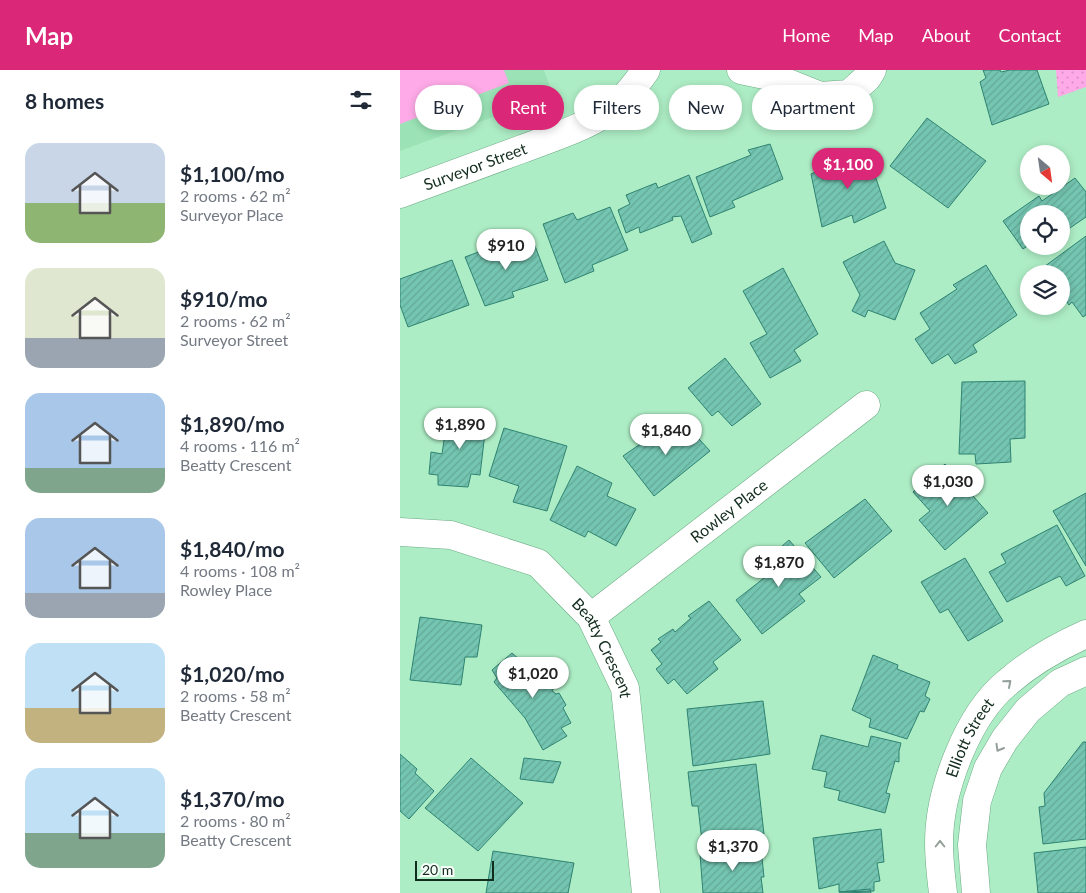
<!DOCTYPE html>
<html lang="en">
<head>
<meta charset="utf-8">
<style>
  body { margin:0; font-family:Lato,sans-serif; background:#f2f2f3; color:#1f2937; height:100vh; display:flex; flex-direction:column; font-size:19px; white-space:nowrap }
  * { box-sizing:border-box; margin:0 }
  p { font-size:16px; color:#747a83 }
  .icon { flex:none; width:28px; height:28px; fill:none; stroke:currentColor; stroke-width:2; stroke-linecap:round; stroke-linejoin:round }
  .map { position:relative; flex:1; overflow:hidden }
  .drawer { display:flex; flex-direction:column; background:#fff; width:400px }
  .drawer>* { flex:none }
  .banner { position:absolute; left:15px; top:15px; width:475px; height:45px; display:flex; gap:10px }
  .needle { width:32px; rotate:151deg }
  .tools { position:absolute; left:620px; top:75px; display:grid; gap:10px }
  .tools a { display:grid; place-items:center; width:50px; height:50px; border-radius:50%; background:#fff; box-shadow:0 2px 8px #0003; font-size:25px }
  .scale { position:absolute; left:15px; bottom:12px; width:79px; box-sizing:border-box; padding-left:5px; border:2px solid #122c1d; border-top:0; font-size:14px; line-height:18px; white-space:nowrap; color:#122c1d; -webkit-text-stroke:4px #f8fffa; paint-order:stroke }
  .price { position:absolute; translate:-50% -42px; padding:0 11px; border-radius:18px; background:#fff; color:#222; font-size:16px; line-height:32px; filter:drop-shadow(0 1px 2px #0008) }
  .price::after { content:''; position:absolute; left:50%; top:30px; width:15px; height:11px; margin-left:-8px; background:inherit; clip-path:polygon(0 0,100% 0,50% 100%) }
  .price.selected { background:#db2777; color:#fff }
  ul { padding:0; list-style:none }
  li { display:flex; align-items:center; gap:15px; height:125px; padding:0 25px }
  li span { display:grid; place-items:center; flex:none; width:140px; height:100px; border-radius:15px; color:#555 }
  li>.icon { margin-inline-start:auto }
  span .icon { width:60px; height:60px; fill:#fffc; stroke-width:1 }
  li b { font-size:21px }
  h2 { display:flex; justify-content:space-between; align-items:center; height:60px; padding:0 25px; font-size:21px }
  .tag { padding:0 18px; border-radius:22px; background:#fff; box-shadow:0 2px 8px #0003; font-size:18px; line-height:45px }
  .tag.selected { background:#db2777; color:#fff }
  header { display:flex; align-items:center; gap:30px; box-sizing:border-box; height:70px; padding:0 25px; background:#db2777; color:#fff }
  header strong { font-size:24px }
  nav { display:flex; gap:28px; margin-inline-start:auto; font-size:18px }
  main { display:flex; flex:1; min-height:0 }
  .map>svg:first-child { display:block }
  .built { fill:#9be3b6 }
  .grass { fill:#feaae8 }
  .park { fill:url(#park-dots) }
  .building { fill:url(#building-hatch); stroke:#2f8371 }
  .lines { fill:none; stroke-linecap:round; stroke-linejoin:round }
  .minor-casing { stroke:#6caa84; stroke-width:29 }
  .minor { stroke:#fff; stroke-width:28 }
  .oneway { stroke:#94a099 }
  .labels { text-anchor:middle; stroke-width:4.5; stroke-linejoin:round; paint-order:stroke }
  .street-label { font-size:16px; fill:#122c1d; stroke:#f8fffa }
</style>
</head>
<body>
<header>
<strong>Map</strong>
<nav><a>Home</a><a>Map</a><a>About</a><a>Contact</a></nav>
</header>
<main>
<section class="drawer">
<h2>8 homes<svg class="icon" aria-label="filters" viewBox="0 0 24 24"><path d="M4 7h16M4 17h16"/><circle cx="9" cy="7" r="2"/><circle cx="15" cy="17" r="2"/></svg></h2>
<ul>
<li><span style="background:linear-gradient(#c9d6e8 60%,#8fb573 0)"><svg class="icon" aria-label="home" viewBox="0 0 24 24"><path d="M3 11l9-7 9 7M6 9v11h12V9"/></svg></span><div><b>$1,100/mo</b><p>2 rooms · 62 m²</p><p>Surveyor Place</p></div></li>
<li><span style="background:linear-gradient(#dfe7d0 70%,#9aa5b1 0)"><svg class="icon" aria-label="home" viewBox="0 0 24 24"><path d="M3 11l9-7 9 7M6 9v11h12V9"/></svg></span><div><b>$910/mo</b><p>2 rooms · 62 m²</p><p>Surveyor Street</p></div></li>
<li><span style="background:linear-gradient(#a9c7e8 75%,#7fa58c 0)"><svg class="icon" aria-label="home" viewBox="0 0 24 24"><path d="M3 11l9-7 9 7M6 9v11h12V9"/></svg></span><div><b>$1,890/mo</b><p>4 rooms · 116 m²</p><p>Beatty Crescent</p></div></li>
<li><span style="background:linear-gradient(#a9c7e8 75%,#9aa5b1 0)"><svg class="icon" aria-label="home" viewBox="0 0 24 24"><path d="M3 11l9-7 9 7M6 9v11h12V9"/></svg></span><div><b>$1,840/mo</b><p>4 rooms · 108 m²</p><p>Rowley Place</p></div></li>
<li><span style="background:linear-gradient(#bfe0f5 65%,#c2b280 0)"><svg class="icon" aria-label="home" viewBox="0 0 24 24"><path d="M3 11l9-7 9 7M6 9v11h12V9"/></svg></span><div><b>$1,020/mo</b><p>2 rooms · 58 m²</p><p>Beatty Crescent</p></div></li>
<li><span style="background:linear-gradient(#bfe0f5 65%,#7fa58c 0)"><svg class="icon" aria-label="home" viewBox="0 0 24 24"><path d="M3 11l9-7 9 7M6 9v11h12V9"/></svg></span><div><b>$1,370/mo</b><p>2 rooms · 80 m²</p><p>Beatty Crescent</p></div></li>
</ul>
</section>
<div class="map">
<svg width="686" height="823" viewBox="0 0 686 823">
  <defs>
    <pattern id="park-dots" width="8" height="8" patternUnits="userSpaceOnUse" patternTransform="scale(1.25)"><rect width="8" height="8" fill="#feaae8"/><path d="M2 2h.1M6 6h.1" fill="none" stroke="#d992c7" stroke-width="1.8" stroke-linecap="round"/></pattern>
    <pattern id="building-hatch" width="6" height="6" patternUnits="userSpaceOnUse" patternTransform="scale(1.25)"><rect width="6" height="6" fill="#74c5b1"/><path d="M-1 1l2-2M0 6l6-6M5 7l2-2" fill="none" stroke="#63a998"/></pattern>
  </defs>
  <rect width="100%" height="100%" fill="#adedc5"/>
  <path class="built" d="M 0,0 L 144,0 L 153,25 L 0,81 Z"/>
  <path class="grass" d="M 0,0 L 104,0 L 109,13 L 0,54 Z"/>
  <path class="park" d="M 656,0 L 686,0 L 686,17 L 658,27 Z"/>
  <path class="building" d="M 583,0 L 600,0 L 601,2 L 610,0 L 637,0 L 649,34 L 592,55 L 580,12 L 586,8 Z
    M 527,48 L 586,91 L 548,138 L 490,96 Z
    M 370,74 L 383,109 L 332,131 L 335,137 L 310,147 L 296,107 L 351,85 L 348,80 Z
    M 466,79 L 486,138 L 454,153 L 452,145 L 422,157 L 411,104 Z
    M 289,105 L 312,164 L 292,173 L 281,146 L 272,147 L 273,150 L 240,163 L 239,157 L 226,163 L 218,140 L 230,134 L 226,125 L 256,113 L 258,118 Z
    M 675,108 L 686,122 L 686,147 L 661,164 L 661,144 L 629,144 L 629,175 L 623,179 L 603,151 L 639,126 L 642,131 Z
    M 210,137 L 228,180 L 192,195 L 194,201 L 165,213 L 143,154 L 173,143 L 177,150 Z
    M 686,166 L 686,245 L 683,247 L 672,232 L 669,235 L 661,224 L 661,204 L 638,204 L 637,202 Z
    M 132,168 L 148,210 L 112,222 L 114,227 L 85,236 L 65,187 L 95,176 L 96,180 Z
    M 484,171 L 495,193 L 515,200 L 495,250 L 468,240 L 465,247 L 452,241 L 460,225 L 443,192 Z
    M 52,190 L 69,235 L 8,257 L 0,235 L 0,209 Z
    M 586,195 L 617,245 L 573,275 L 577,282 L 555,294 L 548,284 L 532,294 L 515,269 L 530,259 L 520,243 L 557,219 L 553,215 Z
    M 383,198 L 418,264 L 394,280 L 401,291 L 370,308 L 350,273 L 367,264 L 343,221 Z
    M 325,288 L 361,334 L 332,356 L 318,341 L 312,346 L 288,318 Z
    M 625,311 L 625,368 L 610,369 L 611,392 L 576,394 L 575,384 L 559,384 L 562,312 Z
    M 48,343 L 87,346 L 80,405 L 71,404 L 68,417 L 38,415 L 38,405 L 29,404 L 31,382 L 42,384 Z
    M 279,347 L 310,381 L 254,426 L 223,386 Z
    M 104,358 L 167,376 L 147,441 L 113,432 L 119,416 L 89,406 Z
    M 545,394 L 588,443 L 545,480 L 519,450 L 530,441 L 513,422 Z
    M 177,396 L 212,413 L 207,426 L 236,439 L 216,476 L 188,461 L 185,467 L 150,450 Z
    M 686,423 L 686,496 L 653,441 Z
    M 465,429 L 492,461 L 434,508 L 405,473 Z
    M 657,455 L 685,506 L 666,516 L 660,506 L 607,532 L 589,502 L 606,493 L 601,484 Z
    M 389,470 L 421,507 L 399,524 L 405,531 L 362,564 L 336,530 L 373,501 L 365,491 Z
    M 565,488 L 603,551 L 568,571 L 548,539 L 540,543 L 521,512 Z
    M 309,531 L 341,570 L 313,592 L 318,599 L 287,624 L 274,609 L 268,614 L 256,599 L 262,594 L 251,580 L 261,572 L 258,569 L 273,559 L 275,562 L 291,548 L 288,546 Z
    M 20,547 L 82,555 L 77,587 L 65,587 L 61,615 L 10,610 Z
    M 112,583 L 120,590 L 124,588 L 135,602 L 139,599 L 154,618 L 152,621 L 156,624 L 159,623 L 166,635 L 163,638 L 171,653 L 161,658 L 167,666 L 143,680 L 125,648 L 94,612 L 97,608 L 92,600 Z
    M 473,585 L 498,595 L 497,599 L 530,612 L 525,626 L 530,629 L 524,642 L 520,641 L 507,669 L 469,657 L 471,649 L 452,640 Z
    M 363,631 L 370,684 L 293,696 L 287,639 Z
    M 421,665 L 468,677 L 471,666 L 501,673 L 499,681 L 499,692 L 495,691 L 486,723 L 490,724 L 485,743 L 438,730 L 440,721 L 424,717 L 427,702 L 412,699 Z
    M 683,672 L 686,672 L 686,769 L 643,774 L 639,737 L 645,736 L 644,723 Z
    M 0,684 L 17,699 L 15,703 L 34,721 L 9,749 L 0,741 Z
    M 71,688 L 123,733 L 78,781 L 25,738 Z
    M 124,688 L 161,692 L 153,713 L 120,709 Z
    M 356,694 L 364,764 L 302,772 L 298,736 L 292,736 L 288,702 Z
    M 481,759 L 484,792 L 477,793 L 480,811 L 474,812 L 474,821 L 439,822 L 439,814 L 419,819 L 413,768 Z
    M 686,777 L 686,823 L 638,823 L 634,783 Z
    M 361,778 L 364,807 L 361,807 L 363,823 L 303,823 L 300,784 Z
    M 93,781 L 174,793 L 168,823 L 86,823 Z
    M 470,819 L 471,823 L 439,822 Z"/>
  <g class="lines">
    <g class="minor-casing">
      <g id="minor">
        <path d="M 341,0 L 373,7 L 420,26 L 449,24 L 467,8 L 472,0"/>
        <path id="s1" d="M 0,124 C 41,109 82,94 122,79 C 151,68 181,59 207,42 C 223,31 235,16 246,0"/>
        <path id="s2" d="M 0,462 L 51,465 L 138,493 L 191,547 L 225,618 L 246,823"/>
        <path id="s3" d="M 191,547 L 466,335"/>
        <path id="s4" d="M 543,823 C 541,807 539,790 539,773 C 539,722 567,645 608,612 C 631,592 659,576 686,564"/>
        <path d="M 576,823 L 572,775 L 577,731 L 588,698 L 605,669 L 628,640 L 660,613 L 686,601"/>
      </g>
    </g>
    <use href="#minor" class="minor"/>
  </g>
  <defs><path id="oneway-chevron" d="M-2-3.5L2.5 0L-2 3.5" fill="none" stroke-width="1.6" stroke-linecap="round" stroke-linejoin="round" transform="scale(1.25)"/></defs>
  <g class="oneway">
    <use href="#oneway-chevron" transform="translate(608 613) rotate(-41)"/>
    <use href="#oneway-chevron" transform="translate(599 678) rotate(120)"/>
    <use href="#oneway-chevron" transform="translate(540 774) rotate(-90)"/>
  </g>
  <g class="labels">
    <g class="street-label">
      <text dy="6" stroke="none"><textPath href="#s1" startOffset="80">Surveyor Street</textPath></text>
      <text dy="6" stroke="none"><textPath href="#s3" startOffset="174">Rowley Place</textPath></text>
      <text dy="6" stroke="none"><textPath href="#s2" startOffset="251">Beatty Crescent</textPath></text>
      <text dy="6" stroke="none"><textPath href="#s4" startOffset="161">Elliott Street</textPath></text>
    </g>
  </g>
</svg>
<div class="tools">
<a><svg class="needle" viewBox="-14 -14 28 28"><path d="M0-13l5 13h-10z" fill="#e53935"/><path d="M0 13l5-13h-10z" fill="#747a83"/></svg></a>
<a><svg class="icon" aria-label="locate" viewBox="0 0 24 24"><circle cx="12" cy="12" r="6"/><path d="M12 2v4M12 18v4M2 12h4M18 12h4"/></svg></a>
<a><svg class="icon" aria-label="layers" viewBox="0 0 24 24"><path d="M12 4l9 5-9 5-9-5zM3 14l9 5 9-5"/></svg></a>
</div>
<div class="scale">20 m</div>
<b class="price selected" style="left:448px;top:120px">$1,100</b>
<b class="price" style="left:106px;top:201px">$910</b>
<b class="price" style="left:60px;top:380px">$1,890</b>
<b class="price" style="left:266px;top:386px">$1,840</b>
<b class="price" style="left:548px;top:437px">$1,030</b>
<b class="price" style="left:379px;top:518px">$1,870</b>
<b class="price" style="left:133px;top:629px">$1,020</b>
<b class="price" style="left:333px;top:802px">$1,370</b>
<div class="banner">
<a class="tag">Buy</a>
<a class="tag selected">Rent</a>
<a class="tag">Filters</a>
<a class="tag">New</a>
<a class="tag">Apartment</a>
</div>
</div>
</main>
</body>
</html>
